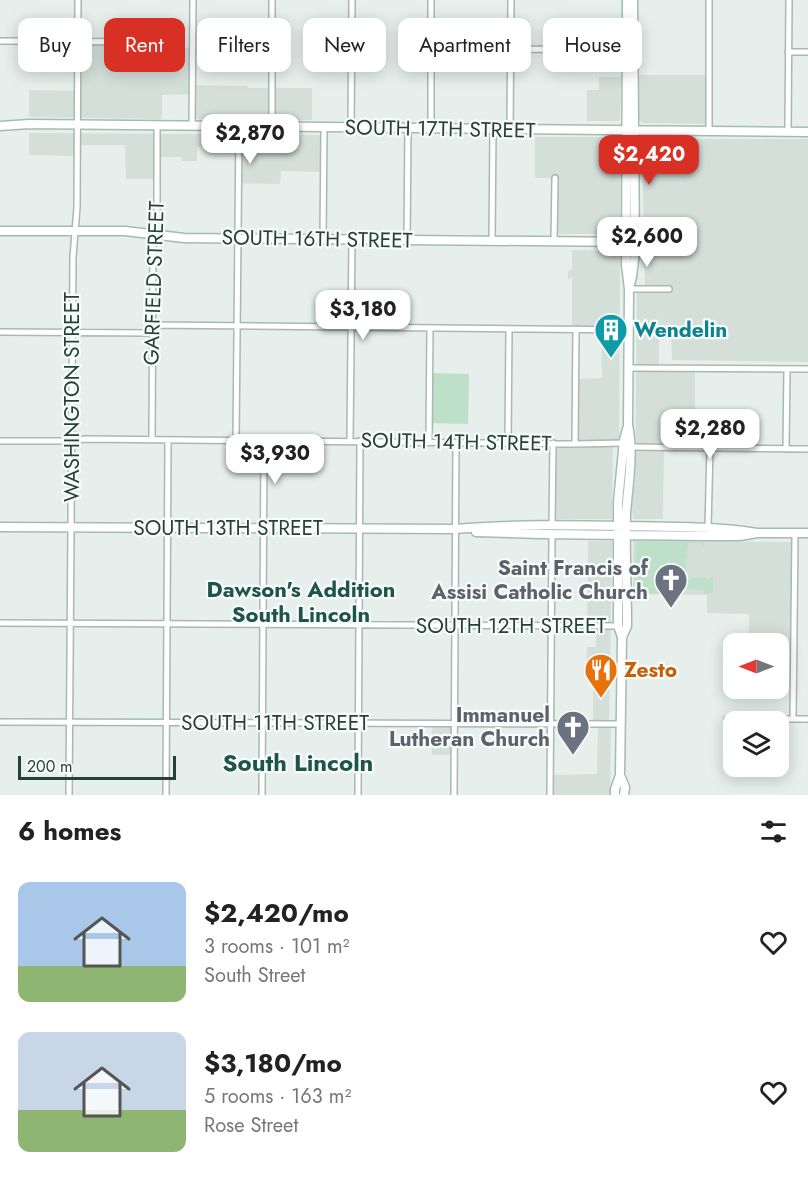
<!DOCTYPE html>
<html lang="en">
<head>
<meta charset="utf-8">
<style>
  body { margin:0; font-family:Jost,sans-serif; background:#f6f6f6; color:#222; height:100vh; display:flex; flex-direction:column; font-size:22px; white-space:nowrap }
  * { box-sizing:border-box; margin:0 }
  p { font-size:20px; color:#767676 }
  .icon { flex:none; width:33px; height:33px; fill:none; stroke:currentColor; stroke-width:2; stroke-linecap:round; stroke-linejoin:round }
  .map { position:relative; height:795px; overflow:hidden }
  .drawer { display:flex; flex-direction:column; background:#fff; flex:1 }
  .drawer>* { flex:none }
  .banner { position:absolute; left:18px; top:18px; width:772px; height:54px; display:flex; gap:12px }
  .needle { width:39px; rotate:270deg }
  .tools { position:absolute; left:723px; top:633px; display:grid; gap:12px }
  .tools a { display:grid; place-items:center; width:66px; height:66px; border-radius:12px; background:#fff; box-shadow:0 3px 15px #0003; font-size:30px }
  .scale { position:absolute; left:18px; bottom:15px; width:158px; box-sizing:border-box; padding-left:6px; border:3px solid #24423a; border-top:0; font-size:16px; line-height:21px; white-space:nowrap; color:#24423a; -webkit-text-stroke:4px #f7fbf9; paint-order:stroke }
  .price { position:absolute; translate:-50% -51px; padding:0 14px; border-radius:12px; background:#fff; color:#222; font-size:20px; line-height:39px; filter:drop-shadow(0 2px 3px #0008) }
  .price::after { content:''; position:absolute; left:50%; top:36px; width:18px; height:14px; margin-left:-9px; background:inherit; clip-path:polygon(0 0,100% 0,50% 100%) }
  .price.selected { background:#d93025; color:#fff }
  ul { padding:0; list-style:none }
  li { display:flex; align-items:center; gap:18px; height:150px; padding:0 18px }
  li span { display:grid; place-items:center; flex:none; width:168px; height:120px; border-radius:12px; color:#555 }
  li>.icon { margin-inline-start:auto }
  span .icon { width:72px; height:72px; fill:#fffc; stroke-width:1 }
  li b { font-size:26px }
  h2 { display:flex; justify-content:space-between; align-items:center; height:72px; padding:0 18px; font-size:26px }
  .tag { padding:0 21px; border-radius:12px; background:#fff; box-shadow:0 3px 15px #0003; font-size:21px; line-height:54px }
  .tag.selected { background:#d93025; color:#fff }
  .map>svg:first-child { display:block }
  .built { fill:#d4dfda }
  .green { fill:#bfe0c8 }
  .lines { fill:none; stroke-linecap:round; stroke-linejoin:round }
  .street-casing { stroke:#a8b8b2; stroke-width:8 }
  .secondary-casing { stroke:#a4bbb3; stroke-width:11 }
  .street { stroke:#fff; stroke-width:5 }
  .secondary { stroke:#fff; stroke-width:8 }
  .labels { text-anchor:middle; stroke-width:4.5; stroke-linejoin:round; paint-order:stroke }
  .street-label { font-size:21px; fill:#24423a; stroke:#f7fbf9 }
  .culture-label { font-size:21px; font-weight:bold; fill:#0d838f; stroke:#f7fbf9; text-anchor:start }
  .worship-label { font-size:21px; font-weight:bold; fill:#5b616d; stroke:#f7fbf9; text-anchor:end }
  .food-label { font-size:21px; font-weight:bold; fill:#c56008; stroke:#f7fbf9; text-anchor:start }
  .neighbourhood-label { font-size:22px; font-weight:bold; fill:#1f5548; stroke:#f7fbf9 }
  .quarter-label { font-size:24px; font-weight:bold; fill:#1f5548; stroke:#f7fbf9 }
</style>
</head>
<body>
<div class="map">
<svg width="808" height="795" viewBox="0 0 808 795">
  <rect width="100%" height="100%" fill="#e6efeb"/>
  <path class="built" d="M 78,41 L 153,42 L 153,48 L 193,48 L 193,85 L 247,86 L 248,88 L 312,88 L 312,120 L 192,119 L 192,94 L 162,95 L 162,119 L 29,117 L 29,90 L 78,91 Z
    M 639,75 L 709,75 L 709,124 L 642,123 L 638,119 Z
    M 599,77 L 621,77 L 620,120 L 619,121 L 587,121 L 587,90 L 599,90 Z
    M 29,133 L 324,135 L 323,172 L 281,171 L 280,184 L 238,183 L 238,147 L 197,147 L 197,161 L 182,161 L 181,157 L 157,157 L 157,179 L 126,179 L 125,145 L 78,145 L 78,156 L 29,155 Z
    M 535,137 L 620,137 L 620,234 L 554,234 L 554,178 L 535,178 Z
    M 647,139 L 808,139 L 808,362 L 672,360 L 671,330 L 659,330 L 659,368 L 695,368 L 695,448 L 664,448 L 663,519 L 633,519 L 633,514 L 631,513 L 633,486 L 635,486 L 637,289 L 671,289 L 670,286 L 645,286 L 642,143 Z
    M 572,250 L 620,251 L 619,443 L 613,443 L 612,519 L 552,519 L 553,443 L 574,444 L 575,379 L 602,378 L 601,330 L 572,329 L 572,277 L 568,279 L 568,271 L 572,269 Z
    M 588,541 L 612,541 L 610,674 L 609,724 L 611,724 L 610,795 L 550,795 L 550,775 L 597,774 L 598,725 L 593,724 L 593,674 L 586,674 L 587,647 L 596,647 L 596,627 L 587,626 Z
    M 633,541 L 794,542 L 793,652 L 779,651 L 778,644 L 749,643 L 749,614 L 707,613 L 707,595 L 633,594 Z
    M 432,724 L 455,724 L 454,755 L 432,755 Z"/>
  <path class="green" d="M 429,373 L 469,374 L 468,424 L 429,423 Z
    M 636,541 L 704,542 L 704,547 L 702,543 L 688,543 L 687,553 L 688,557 L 686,557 L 686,579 L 691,580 L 691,578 L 707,578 L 707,580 L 708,580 L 709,578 L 713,577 L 713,592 L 704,594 L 704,590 L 683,589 L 682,594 L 634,594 Z"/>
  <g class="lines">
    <g class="street-casing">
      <path id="street" d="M 0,41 L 148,42
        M 511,49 L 626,50
        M 788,52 L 808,52
        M 192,126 L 193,0
        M 272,127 L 272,0
        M 351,128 L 352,0
        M 431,129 L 431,0
        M 510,130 L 511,0
        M 709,131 L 709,0
        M 788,132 L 789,0
        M 323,239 L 324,128
        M 407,240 L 408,129
        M 492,241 L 493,129
        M 554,241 L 555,178
        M 629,289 L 669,289
        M 152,325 L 629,330
        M 0,332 L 152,333
        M 629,368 L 808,369
        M 152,440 L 153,247 L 157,222 L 157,126
        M 236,440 L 239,127
        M 0,441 L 60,441 L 87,439 L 575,444 L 624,443
        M 350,441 L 352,239
        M 429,442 L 430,328
        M 508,442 L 509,329
        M 575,444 L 576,329
        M 630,447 L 808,449
        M 786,449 L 787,369
        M 552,525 L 553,443
        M 708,528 L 710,448
        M 0,623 L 619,626
        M 727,719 L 808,719
        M 793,719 L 795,533
        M 0,722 L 621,724
        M 69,795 L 73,257 L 77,207 L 78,0
        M 166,795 L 168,440
        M 262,795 L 264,441
        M 358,795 L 360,441
        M 454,795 L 456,442
        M 550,795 L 552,534"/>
    </g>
    <g class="secondary-casing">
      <path id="secondary" d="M 0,126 L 29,124 L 808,132
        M 0,231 L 125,231 L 184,238 L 635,242
        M 629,288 L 632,277 L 635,252 L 633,0
        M 0,527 L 455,529 C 513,524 571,525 629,526 C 671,527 715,526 757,533
        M 476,532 L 541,534 L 708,536 L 740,536 L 757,533 L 808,533
        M 622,637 L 618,626 L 618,502 L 624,440 L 627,429
        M 620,775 L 625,787 L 624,795
        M 615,795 L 615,789 L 620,775 L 622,637 L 627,626 C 627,589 625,551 626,514 C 628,485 634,454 628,425 L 629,289 L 626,265 L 627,0"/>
    </g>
    <use href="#street" class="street"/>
    <use href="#secondary" class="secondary"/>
  </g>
  <defs>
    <g id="building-pin" transform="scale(1.725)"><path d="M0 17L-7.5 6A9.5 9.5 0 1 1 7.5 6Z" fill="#0f9aa8" stroke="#f7fbf9"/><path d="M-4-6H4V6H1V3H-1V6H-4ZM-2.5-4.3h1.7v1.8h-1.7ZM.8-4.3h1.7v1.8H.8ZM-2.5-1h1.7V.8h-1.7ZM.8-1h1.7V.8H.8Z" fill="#fff"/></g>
    <g id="church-pin" transform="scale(1.725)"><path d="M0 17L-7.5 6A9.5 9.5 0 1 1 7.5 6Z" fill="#6b7280" stroke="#f7fbf9"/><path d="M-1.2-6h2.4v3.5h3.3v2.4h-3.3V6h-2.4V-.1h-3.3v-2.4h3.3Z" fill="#fff"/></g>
    <g id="restaurant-pin" transform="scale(1.725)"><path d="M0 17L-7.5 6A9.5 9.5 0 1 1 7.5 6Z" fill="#e8710a" stroke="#f7fbf9"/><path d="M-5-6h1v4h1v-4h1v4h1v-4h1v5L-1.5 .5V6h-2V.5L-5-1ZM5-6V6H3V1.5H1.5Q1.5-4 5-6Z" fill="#fff"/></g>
  </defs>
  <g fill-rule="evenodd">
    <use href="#building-pin" x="611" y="330"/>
    <use href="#church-pin" x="671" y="580"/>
    <use href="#restaurant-pin" x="601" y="670"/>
    <use href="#church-pin" x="573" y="727"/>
  </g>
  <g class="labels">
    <g class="street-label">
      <text transform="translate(440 129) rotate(1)" y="7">SOUTH 17TH STREET</text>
      <text transform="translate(317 239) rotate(1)" y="7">SOUTH 16TH STREET</text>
      <text transform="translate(154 283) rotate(-88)" y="7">GARFIELD STREET</text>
      <text transform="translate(72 397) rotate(-90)" y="7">WASHINGTON STREET</text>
      <text transform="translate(456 442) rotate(1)" y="7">SOUTH 14TH STREET</text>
      <text x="228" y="535">SOUTH 13TH STREET</text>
      <text x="511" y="633">SOUTH 12TH STREET</text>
      <text x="275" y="730">SOUTH 11TH STREET</text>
    </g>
    <g class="culture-label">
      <text x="634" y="337">Wendelin</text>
    </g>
    <g class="worship-label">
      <text x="648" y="575">Saint Francis of<tspan x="648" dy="24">Assisi Catholic Church</tspan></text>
      <text x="550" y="722">Immanuel<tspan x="550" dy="24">Lutheran Church</tspan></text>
    </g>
    <g class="food-label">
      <text x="624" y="677">Zesto</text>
    </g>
    <g class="neighbourhood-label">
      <text x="301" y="597">Dawson's Addition<tspan x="301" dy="25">South Lincoln</tspan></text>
    </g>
    <g class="quarter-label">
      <text x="298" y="771">South Lincoln</text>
    </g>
  </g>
</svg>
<div class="tools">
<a><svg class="needle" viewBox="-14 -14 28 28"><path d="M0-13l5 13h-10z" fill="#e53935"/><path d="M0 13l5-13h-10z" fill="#767676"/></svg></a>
<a><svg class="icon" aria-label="layers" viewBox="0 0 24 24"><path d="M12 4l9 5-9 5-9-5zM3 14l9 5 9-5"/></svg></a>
</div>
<div class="scale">200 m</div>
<b class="price" style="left:250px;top:165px">$2,870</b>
<b class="price selected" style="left:649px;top:186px">$2,420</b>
<b class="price" style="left:647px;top:268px">$2,600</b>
<b class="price" style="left:363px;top:341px">$3,180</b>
<b class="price" style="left:710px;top:460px">$2,280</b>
<b class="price" style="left:275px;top:485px">$3,930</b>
<div class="banner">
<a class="tag">Buy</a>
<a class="tag selected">Rent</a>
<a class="tag">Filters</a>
<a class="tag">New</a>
<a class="tag">Apartment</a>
<a class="tag">House</a>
</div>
</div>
<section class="drawer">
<h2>6 homes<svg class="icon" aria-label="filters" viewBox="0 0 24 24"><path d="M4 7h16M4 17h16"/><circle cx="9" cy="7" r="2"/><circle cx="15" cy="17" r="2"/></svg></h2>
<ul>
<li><span style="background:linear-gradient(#a9c7e8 70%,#8fb573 0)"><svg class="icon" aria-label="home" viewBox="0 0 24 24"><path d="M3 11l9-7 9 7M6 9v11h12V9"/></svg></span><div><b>$2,420/mo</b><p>3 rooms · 101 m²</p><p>South Street</p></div><svg class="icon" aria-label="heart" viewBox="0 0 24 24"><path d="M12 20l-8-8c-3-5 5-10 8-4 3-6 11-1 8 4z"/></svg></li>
<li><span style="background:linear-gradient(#c9d6e8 65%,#8fb573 0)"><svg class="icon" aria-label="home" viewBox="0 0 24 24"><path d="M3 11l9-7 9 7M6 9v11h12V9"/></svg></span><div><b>$3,180/mo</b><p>5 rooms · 163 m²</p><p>Rose Street</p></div><svg class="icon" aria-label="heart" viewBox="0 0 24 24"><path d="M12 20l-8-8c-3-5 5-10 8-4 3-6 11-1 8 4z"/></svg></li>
</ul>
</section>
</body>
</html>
